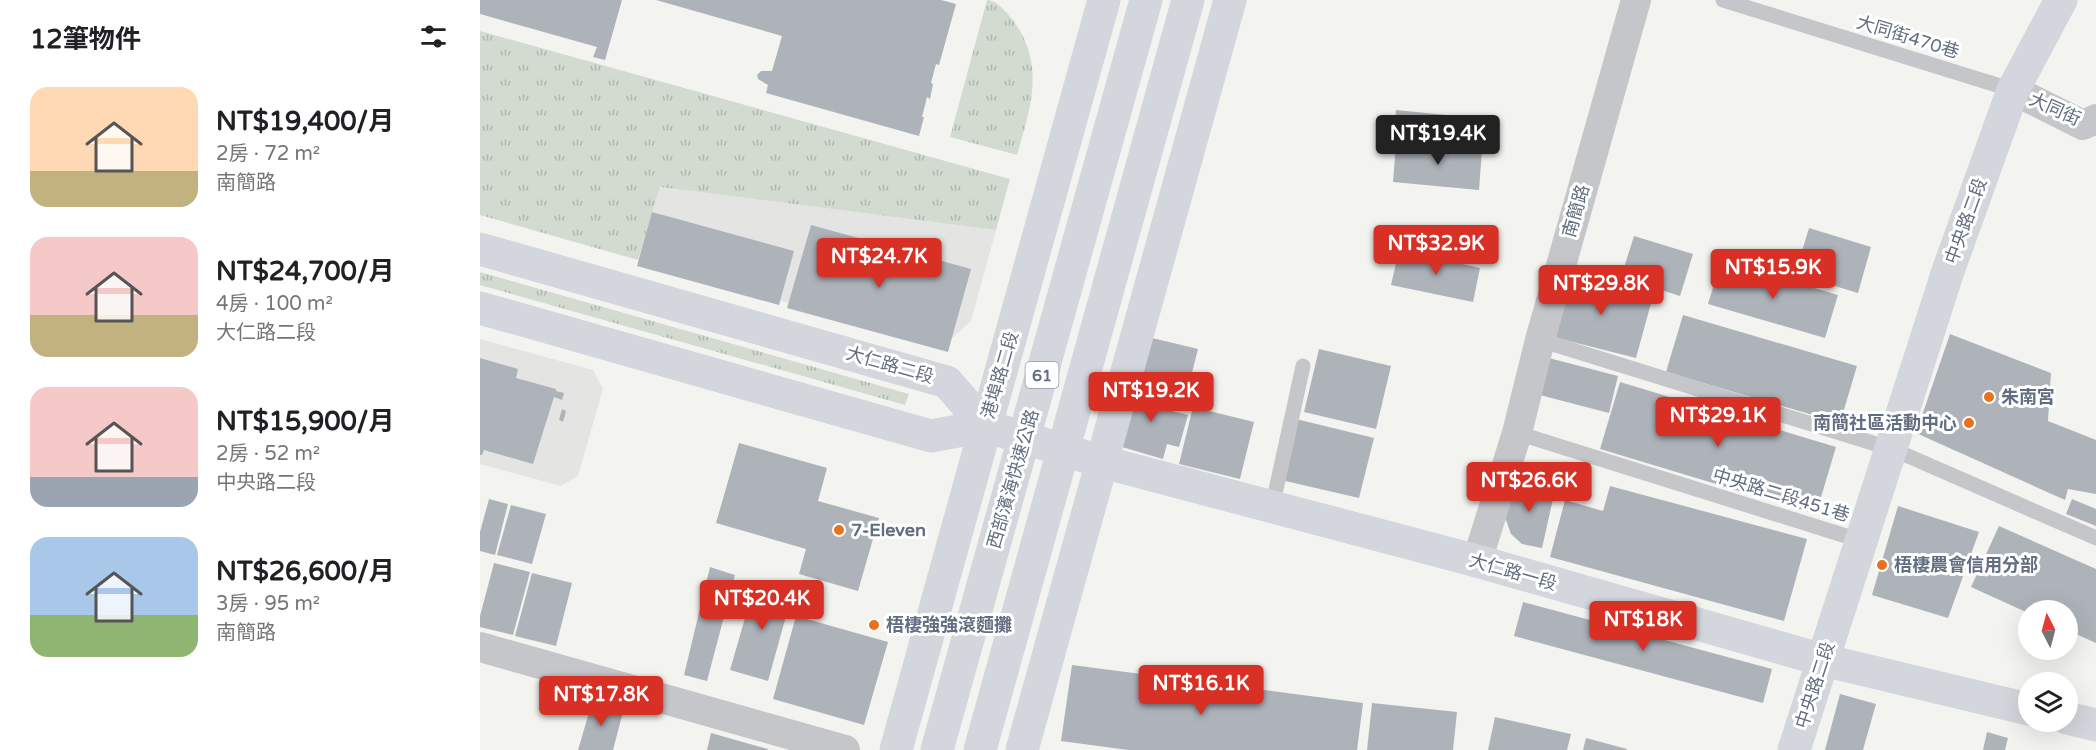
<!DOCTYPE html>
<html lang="zh-TW">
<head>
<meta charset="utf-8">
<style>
  body { margin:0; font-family:"Varela Round","Noto Sans TC",sans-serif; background:#f2f2f2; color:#202124; height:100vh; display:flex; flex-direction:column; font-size:22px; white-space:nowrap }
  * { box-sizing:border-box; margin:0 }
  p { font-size:20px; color:#757577 }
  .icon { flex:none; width:33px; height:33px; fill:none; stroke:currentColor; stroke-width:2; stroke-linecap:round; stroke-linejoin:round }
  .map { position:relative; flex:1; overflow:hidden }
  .side { display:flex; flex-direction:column; background:#fff; width:480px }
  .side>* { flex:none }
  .needle { width:39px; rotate:354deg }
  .buttons { position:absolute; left:1538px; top:600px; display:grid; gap:12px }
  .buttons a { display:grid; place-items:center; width:60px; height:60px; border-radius:50%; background:#fff; box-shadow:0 6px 24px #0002; font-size:30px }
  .price { position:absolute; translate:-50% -51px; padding:0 14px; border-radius:6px; background:#d93025; color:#fff; font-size:20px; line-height:39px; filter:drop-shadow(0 2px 3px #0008) }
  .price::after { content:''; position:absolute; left:50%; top:36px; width:18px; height:14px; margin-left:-9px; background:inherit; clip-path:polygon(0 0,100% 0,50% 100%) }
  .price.selected { background:#222; color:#fff }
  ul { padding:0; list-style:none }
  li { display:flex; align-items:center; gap:18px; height:150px; padding:0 30px }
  li span { display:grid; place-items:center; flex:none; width:168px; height:120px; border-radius:18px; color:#555 }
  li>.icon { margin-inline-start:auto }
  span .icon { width:72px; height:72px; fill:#fffc; stroke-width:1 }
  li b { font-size:26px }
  h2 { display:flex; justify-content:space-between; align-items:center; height:72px; padding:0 30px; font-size:26px }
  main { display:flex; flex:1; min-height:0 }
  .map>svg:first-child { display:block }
  .built { fill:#e4e5e3 }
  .grass { fill:url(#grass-tufts) }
  .building { fill:#aeb3ba }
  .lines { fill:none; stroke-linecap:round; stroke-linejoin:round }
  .lane { stroke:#c4c6ca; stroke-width:15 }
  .street { stroke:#c4c6ca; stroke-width:30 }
  .secondary { stroke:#d3d6dc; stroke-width:33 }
  .highway { stroke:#d3d6dc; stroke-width:33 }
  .poi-dot { fill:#e7711d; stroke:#fff; stroke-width:2 }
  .labels { text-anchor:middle; stroke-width:6; stroke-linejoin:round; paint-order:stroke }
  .shield { fill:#fff; stroke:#919aa8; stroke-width:1.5 }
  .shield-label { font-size:16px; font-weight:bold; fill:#626e82 }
  .street-label { font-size:18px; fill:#626e82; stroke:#fff }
  .poi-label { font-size:18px; font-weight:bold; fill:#626e82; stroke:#fff; text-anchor:start }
</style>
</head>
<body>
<main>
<section class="side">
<h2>12筆物件<svg class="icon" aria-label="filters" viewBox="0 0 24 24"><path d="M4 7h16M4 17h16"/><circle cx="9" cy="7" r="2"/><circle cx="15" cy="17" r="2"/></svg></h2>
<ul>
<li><span style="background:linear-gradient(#ffd9b3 70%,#c2b280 0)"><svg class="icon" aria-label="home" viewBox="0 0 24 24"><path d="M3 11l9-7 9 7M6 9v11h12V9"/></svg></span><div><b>NT$19,400/月</b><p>2房 · 72 m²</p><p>南簡路</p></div></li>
<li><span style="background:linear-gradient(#f6c9c9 65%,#c2b280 0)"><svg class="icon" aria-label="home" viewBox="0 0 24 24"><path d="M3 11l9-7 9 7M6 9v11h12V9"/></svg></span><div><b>NT$24,700/月</b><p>4房 · 100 m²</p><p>大仁路二段</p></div></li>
<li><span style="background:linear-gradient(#f6c9c9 75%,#9aa5b1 0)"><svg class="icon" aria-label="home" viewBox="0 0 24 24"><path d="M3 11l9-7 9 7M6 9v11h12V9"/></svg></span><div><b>NT$15,900/月</b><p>2房 · 52 m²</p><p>中央路二段</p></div></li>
<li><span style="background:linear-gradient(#a9c7e8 65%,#8fb573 0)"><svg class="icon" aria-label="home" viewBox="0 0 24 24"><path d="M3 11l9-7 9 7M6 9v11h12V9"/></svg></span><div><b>NT$26,600/月</b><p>3房 · 95 m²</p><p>南簡路</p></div></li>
</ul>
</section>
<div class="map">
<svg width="1616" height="750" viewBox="0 0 1616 750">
  <defs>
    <pattern id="grass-tufts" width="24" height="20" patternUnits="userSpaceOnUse" patternTransform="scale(1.5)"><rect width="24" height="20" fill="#d3dbd1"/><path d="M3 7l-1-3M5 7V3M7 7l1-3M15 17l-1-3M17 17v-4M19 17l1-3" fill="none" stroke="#afb6af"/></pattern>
  </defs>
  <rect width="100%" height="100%" fill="#f3f4f0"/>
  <path class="built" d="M 180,187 L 516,230 L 491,321 L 470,340 L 364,319 L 158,260 Z
    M 0,339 L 113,370 L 123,389 L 98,476 L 81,486 L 0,464 Z"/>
  <path class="grass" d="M 507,0 C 517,0 526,12 532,19 C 566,64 551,106 537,155 L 470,137 Z
    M 0,31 L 530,179 L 516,230 L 180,187 L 158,260 L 0,215 Z
    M 0,272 L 429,394 L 425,405 L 0,285 Z"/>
  <path class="building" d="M 0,0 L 142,0 L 125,60 L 113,57 L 117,47 L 0,14 Z
    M 176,0 L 461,0 L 476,4 L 459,65 L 456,64 L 451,83 L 453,84 L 450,99 L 447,97 L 442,117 L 444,117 L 439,136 L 286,93 L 288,85 L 278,79 L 277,75 L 281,71 L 292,71 L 302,36 Z
    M 916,110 L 997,118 L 995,143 L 914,135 Z
    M 916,143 L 1002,150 L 999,190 L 913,182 Z
    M 172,212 L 314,251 L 299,305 L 157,266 Z
    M 331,225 L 491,269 L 468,352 L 307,308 Z
    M 1329,228 L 1391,247 L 1378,293 L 1315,274 Z
    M 1154,236 L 1213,254 L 1200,296 L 1141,277 Z
    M 919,250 L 1000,268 L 993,302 L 911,285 Z
    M 1241,261 L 1358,295 L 1345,338 L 1228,304 Z
    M 1086,273 L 1173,296 L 1156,358 L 1069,336 Z
    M 1203,315 L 1377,366 L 1360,423 L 1186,372 Z
    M 1470,334 L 1571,373 L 1568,421 L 1616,440 L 1616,494 L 1588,489 L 1585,500 L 1436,433 Z
    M 664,336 L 718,349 L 706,396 L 652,383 Z
    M 839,349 L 911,366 L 896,429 L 824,412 Z
    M 1065,357 L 1138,376 L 1129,413 L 1056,394 Z
    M 0,358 L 38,369 L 36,378 L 76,389 L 76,391 L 84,393 L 82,400 L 74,397 L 53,464 L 4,450 L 2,455 L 0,455 Z
    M 1140,382 L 1356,447 L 1336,514 L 1120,449 Z
    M 652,385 L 696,397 L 692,411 L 708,415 L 699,447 L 687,444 L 683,459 L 635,445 Z
    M 713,407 L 774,422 L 760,479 L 699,464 Z
    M 82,409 L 86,411 L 83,422 L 79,420 Z
    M 816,419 L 894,438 L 879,498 L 801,480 Z
    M 259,443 L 347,468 L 338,501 L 399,518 L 378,591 L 319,574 L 326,549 L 236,523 Z
    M 1033,481 L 1075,490 L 1062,548 L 1042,544 L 1031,534 L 1025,517 Z
    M 1130,486 L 1327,539 L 1304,621 L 1070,557 L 1085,500 L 1123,511 Z
    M 9,499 L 28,504 L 15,555 L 0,551 L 0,532 Z
    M 1592,499 L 1616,509 L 1616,526 L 1586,514 Z
    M 31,505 L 66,514 L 52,564 L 17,555 Z
    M 1418,506 L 1499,532 L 1468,618 L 1392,595 Z
    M 1519,526 L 1616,569 L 1616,643 L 1587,630 L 1587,610 L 1548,610 L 1548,613 L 1491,587 Z
    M 14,563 L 50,572 L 33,635 L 0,627 L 0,616 Z
    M 230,567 L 255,575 L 227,681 L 204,675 Z
    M 52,573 L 92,583 L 76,646 L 35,636 Z
    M 276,580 L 313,591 L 288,681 L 250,670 Z
    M 1043,602 L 1292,669 L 1283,703 L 1034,636 Z
    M 316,616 L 408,642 L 384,725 L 293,699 Z
    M 592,665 L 883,703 L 877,750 L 648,750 L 581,741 Z
    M 1360,694 L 1396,704 L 1383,750 L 1345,750 Z
    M 113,699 L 144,708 L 133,750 L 98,750 Z
    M 892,703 L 977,712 L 973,750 L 887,750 Z
    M 1015,717 L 1091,734 L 1087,750 L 1008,750 Z
    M 1507,732 L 1528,738 L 1525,750 L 1503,750 Z
    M 231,733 L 288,749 L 288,750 L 227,750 Z
    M 1106,738 L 1147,749 L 1147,750 L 1103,750 Z"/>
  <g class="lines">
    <path class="lane" d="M 1243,0 L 1533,90
      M 1060,340 L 1412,449 L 1616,538
      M 1037,433 L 1382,541
      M 792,508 L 823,366"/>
    <path class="street" d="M 1533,90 L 1603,125 L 1616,119
      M 997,561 L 1037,433 L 1060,340 L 1156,0
      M 0,647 L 365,750"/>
    <path class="secondary" d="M 0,249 L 467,382 L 505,426
      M 0,308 L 451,436 L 505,426 L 623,462 L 997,561 L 1343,660 L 1548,709
      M 1587,718 L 1616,725
      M 416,750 L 624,0
      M 542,750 L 750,0
      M 1314,750 L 1468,271 L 1533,90 L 1581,0"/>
    <path class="highway" d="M 457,750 L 666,0
      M 500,750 L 708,0"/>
  </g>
  <g class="poi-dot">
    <circle cx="1509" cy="397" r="6"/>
    <circle cx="1489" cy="423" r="6"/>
    <circle cx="359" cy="530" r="6"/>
    <circle cx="1402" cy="565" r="6"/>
    <circle cx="394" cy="625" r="6"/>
  </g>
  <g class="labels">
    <rect class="shield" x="545.5" y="362" width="33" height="26" rx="4.5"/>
    <g class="shield-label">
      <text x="562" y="381">61</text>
    </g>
    <g class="street-label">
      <text transform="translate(1428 37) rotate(17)" y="6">大同街470巷</text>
      <text transform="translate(1575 109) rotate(24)" y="6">大同街</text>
      <text transform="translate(1096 211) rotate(-74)" y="6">南簡路</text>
      <text transform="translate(1486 221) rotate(-70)" y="6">中央路二段</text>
      <text transform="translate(410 365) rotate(16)" y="6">大仁路二段</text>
      <text transform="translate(520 375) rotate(-74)" y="6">港埠路二段</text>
      <text transform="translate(533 479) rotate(-74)" y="6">西部濱海快速公路</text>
      <text transform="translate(1301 495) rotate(17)" y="6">中央路二段451巷</text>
      <text transform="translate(1033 572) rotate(16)" y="6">大仁路一段</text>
      <text transform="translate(1335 685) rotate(-72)" y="6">中央路二段</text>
    </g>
    <g class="poi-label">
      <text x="1521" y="403">朱南宮</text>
      <text x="1477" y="429" text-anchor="end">南簡社區活動中心</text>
      <text x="371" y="536">7-Eleven</text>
      <text x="1414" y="571">梧棲農會信用分部</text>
      <text x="406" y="631">梧棲強強滾麵攤</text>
    </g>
  </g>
</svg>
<div class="buttons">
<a><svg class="needle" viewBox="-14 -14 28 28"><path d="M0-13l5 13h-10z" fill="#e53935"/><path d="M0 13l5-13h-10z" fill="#757577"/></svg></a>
<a><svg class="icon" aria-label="layers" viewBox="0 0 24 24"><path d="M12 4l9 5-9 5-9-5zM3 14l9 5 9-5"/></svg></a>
</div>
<b class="price selected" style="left:958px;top:166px">NT$19.4K</b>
<b class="price" style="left:956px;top:276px">NT$32.9K</b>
<b class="price" style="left:399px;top:289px">NT$24.7K</b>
<b class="price" style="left:1293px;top:300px">NT$15.9K</b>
<b class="price" style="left:1121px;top:316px">NT$29.8K</b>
<b class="price" style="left:671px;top:423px">NT$19.2K</b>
<b class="price" style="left:1238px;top:448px">NT$29.1K</b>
<b class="price" style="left:1049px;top:513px">NT$26.6K</b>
<b class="price" style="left:282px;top:631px">NT$20.4K</b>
<b class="price" style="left:1163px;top:652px">NT$18K</b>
<b class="price" style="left:721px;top:716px">NT$16.1K</b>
<b class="price" style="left:121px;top:727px">NT$17.8K</b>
</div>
</main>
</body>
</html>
